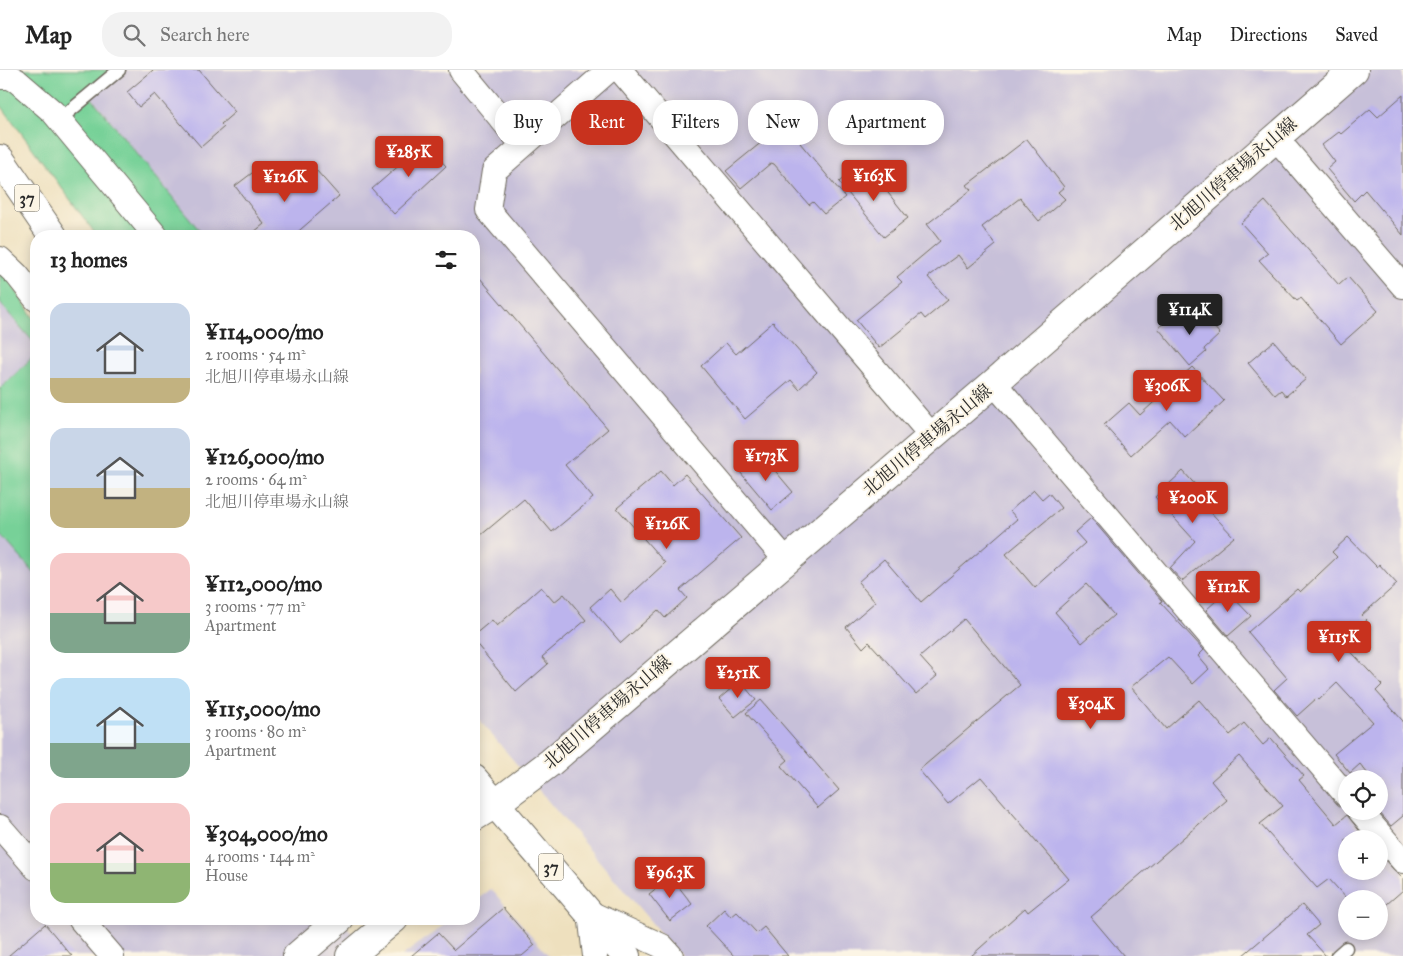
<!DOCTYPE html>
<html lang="en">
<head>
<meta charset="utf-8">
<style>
  body { margin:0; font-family:"IM FELL Great Primer","Noto Serif JP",serif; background:#f2f2f2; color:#222; height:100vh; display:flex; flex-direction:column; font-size:19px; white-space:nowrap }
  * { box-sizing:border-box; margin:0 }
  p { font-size:16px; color:#767676 }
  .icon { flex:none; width:28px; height:28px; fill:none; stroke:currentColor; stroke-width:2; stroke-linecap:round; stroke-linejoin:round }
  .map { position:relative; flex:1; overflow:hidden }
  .drawer { position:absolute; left:30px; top:160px; width:450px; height:695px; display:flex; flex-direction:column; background:#fff; border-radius:20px; box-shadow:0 2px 12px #0003 }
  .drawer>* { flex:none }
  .top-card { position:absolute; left:495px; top:30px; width:475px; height:45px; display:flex; gap:10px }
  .fabs { position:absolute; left:1338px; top:700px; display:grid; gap:10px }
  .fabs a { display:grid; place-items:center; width:50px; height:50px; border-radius:50%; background:#fff; box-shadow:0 2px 12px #0003; font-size:25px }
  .price { position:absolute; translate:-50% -42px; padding:0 11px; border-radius:5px; background:#c8321e; color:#fff; font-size:16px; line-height:32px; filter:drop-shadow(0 1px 2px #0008) }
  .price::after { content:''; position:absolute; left:50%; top:30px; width:15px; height:11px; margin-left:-8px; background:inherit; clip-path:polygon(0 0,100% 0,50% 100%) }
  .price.active { background:#222; color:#fff }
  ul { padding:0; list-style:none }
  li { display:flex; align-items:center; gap:15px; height:125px; padding:0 20px }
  li span { display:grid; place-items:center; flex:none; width:140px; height:100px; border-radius:15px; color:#555 }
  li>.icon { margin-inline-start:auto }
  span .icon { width:60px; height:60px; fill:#fffc; stroke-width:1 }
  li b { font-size:21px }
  h2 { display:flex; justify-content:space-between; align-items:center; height:60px; padding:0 20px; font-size:21px }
  .chip { padding:0 18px; border-radius:20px; background:#fff; box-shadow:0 2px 12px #0003; font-size:18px; line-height:45px }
  .chip.active { background:#c8321e; color:#fff }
  header { display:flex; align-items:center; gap:30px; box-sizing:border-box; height:70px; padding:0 25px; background:#fff; border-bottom:1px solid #e0e0e0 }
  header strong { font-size:24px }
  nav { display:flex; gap:28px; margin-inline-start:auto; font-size:18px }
  .search { width:350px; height:45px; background:#f2f2f2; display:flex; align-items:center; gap:12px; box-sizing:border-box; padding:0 18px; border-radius:20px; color:#767676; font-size:19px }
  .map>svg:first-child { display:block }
  .industrial { fill:#c7c0d9; fill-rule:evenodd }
  .green { fill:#77d198; stroke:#517e62 }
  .building { fill:#bcb4ed; fill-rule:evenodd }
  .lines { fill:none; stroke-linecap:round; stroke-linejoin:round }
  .lane-casing { stroke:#6f6a5e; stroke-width:15 }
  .street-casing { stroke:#6f6a5e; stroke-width:26 }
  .secondary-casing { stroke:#6f6a5e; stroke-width:30 }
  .primary-casing { stroke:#6f6a5e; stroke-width:30 }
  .lane { stroke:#fff; stroke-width:12 }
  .street { stroke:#fff; stroke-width:24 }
  .secondary { stroke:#fff; stroke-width:28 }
  .primary { stroke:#fff; stroke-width:28 }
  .labels { text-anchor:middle; stroke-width:4; stroke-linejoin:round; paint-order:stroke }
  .shield { fill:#fcf5e5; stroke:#6a6863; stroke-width:1 }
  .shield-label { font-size:16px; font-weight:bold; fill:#2b2b2b }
  .street-label { font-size:18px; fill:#2b2b2b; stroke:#fcf5e5 }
</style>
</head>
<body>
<header>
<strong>Map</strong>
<div class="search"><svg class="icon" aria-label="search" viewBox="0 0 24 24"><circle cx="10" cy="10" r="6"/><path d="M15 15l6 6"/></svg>Search here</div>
<nav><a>Map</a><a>Directions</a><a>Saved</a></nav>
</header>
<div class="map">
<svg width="1403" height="886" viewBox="0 0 1403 886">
  <rect width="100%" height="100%" fill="#fcf5e5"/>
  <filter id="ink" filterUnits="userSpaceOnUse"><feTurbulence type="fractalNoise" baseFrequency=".02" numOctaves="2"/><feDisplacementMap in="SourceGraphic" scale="10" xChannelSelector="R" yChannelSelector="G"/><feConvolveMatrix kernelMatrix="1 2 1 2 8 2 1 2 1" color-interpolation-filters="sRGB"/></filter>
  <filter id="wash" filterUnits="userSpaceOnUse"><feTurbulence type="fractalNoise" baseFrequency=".0096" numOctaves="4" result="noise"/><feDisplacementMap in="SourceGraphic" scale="20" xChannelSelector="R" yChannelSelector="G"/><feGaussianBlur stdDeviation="1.12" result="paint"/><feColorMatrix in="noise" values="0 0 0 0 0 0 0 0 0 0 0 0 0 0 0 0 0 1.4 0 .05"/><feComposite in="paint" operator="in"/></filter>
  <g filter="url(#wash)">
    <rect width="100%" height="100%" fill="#eee0be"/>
    <path class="industrial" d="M 123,0 L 1403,0 L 1403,886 L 680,886 L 474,644 L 474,166 L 204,166 L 90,25 ZM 1346,709 L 1379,709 L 1379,741 L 1346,741 ZM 1346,769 L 1379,769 L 1379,801 L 1346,801 ZM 1346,829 L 1379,829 L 1379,861 L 1346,861 Z
      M 0,233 L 36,275 L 36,284 L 0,319 Z
      M 0,464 L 36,505 L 36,849 L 340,849 L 372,886 L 0,886 Z
      M 491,819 L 549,886 L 402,886 L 452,849 L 474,849 L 474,832 Z"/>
    <path class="green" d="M 0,0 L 123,0 L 90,26 L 204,166 L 97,166 L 0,34 Z
      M 0,196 L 36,252 L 36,275 L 0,233 Z
      M 36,284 L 36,505 L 0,464 L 0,319 Z"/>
    <g id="blocks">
      <path class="building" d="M 153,0 L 199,0 L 235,42 L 221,54 L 224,57 L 201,77 L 155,24 L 139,37 L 127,22 Z
        M 1403,25 L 1403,165 L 1365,120 L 1354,131 L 1327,99 L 1335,92 L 1322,75 L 1339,62 L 1341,64 L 1370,39 L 1378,47 Z
        M 800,41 L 816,60 L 800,73 L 845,127 L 824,144 L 813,132 L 809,135 L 774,94 L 771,93 L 741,118 L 726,101 Z
        M 1027,69 L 1064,117 L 1058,122 L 1065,129 L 1039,151 L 1020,128 L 982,157 L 996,175 L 968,198 L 958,185 L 928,207 L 948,230 L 925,249 L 921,244 L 879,278 L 856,250 L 902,212 L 897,207 L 940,171 L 927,154 L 971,120 L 967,115 Z
        M 425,73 L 446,96 L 394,144 L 372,119 Z
        M 260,97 L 284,128 L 316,100 L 339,126 L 293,166 L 249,166 L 264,154 L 235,116 Z
        M 854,99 L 864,111 L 873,104 L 908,148 L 884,167 L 839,112 Z
        M 1265,131 L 1339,215 L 1348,207 L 1378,241 L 1341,274 L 1301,228 L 1297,231 L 1259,190 L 1268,183 L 1241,153 Z
        M 474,201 L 608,359 L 565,395 L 593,428 L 552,462 L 524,429 L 474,471 Z
        M 1199,240 L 1220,264 L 1204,279 L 1206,282 L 1190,296 L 1158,258 L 1172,246 L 1178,253 L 1191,242 L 1194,245 Z
        M 773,252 L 817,302 L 799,319 L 791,310 L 745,349 L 701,296 L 726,273 L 736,284 Z
        M 1274,271 L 1306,309 L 1286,326 L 1281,320 L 1275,325 L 1248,293 Z
        M 1192,297 L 1224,331 L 1185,367 L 1170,350 L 1131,385 L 1104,355 L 1129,333 L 1140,345 Z
        M 761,384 L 793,422 L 772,440 L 740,402 Z
        M 661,401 L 673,415 L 685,404 L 741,468 L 680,520 L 687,528 L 665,548 L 658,540 L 621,573 L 590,537 L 610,519 L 622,533 L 665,493 L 617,438 Z
        M 1183,401 L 1207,428 L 1202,433 L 1234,467 L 1182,511 L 1170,498 L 1195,471 L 1155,427 Z
        M 1034,420 L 1042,429 L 1049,423 L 1061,438 L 1006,484 L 1035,518 L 1085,473 L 1075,462 L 1091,448 L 1162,531 L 1160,532 L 1204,580 L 1198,586 L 1209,599 L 1193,614 L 1168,587 L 1131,617 L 1166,659 L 1199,630 L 1230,665 L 1244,653 L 1263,675 L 1271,668 L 1304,706 L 1299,710 L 1336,754 L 1347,745 L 1366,769 L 1346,769 L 1346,801 L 1379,801 L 1379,784 L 1403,809 L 1403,820 L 1379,841 L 1379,829 L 1347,829 L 1329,809 L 1317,818 L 1260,754 L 1283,736 L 1239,686 L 1211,711 L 1227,730 L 1091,847 L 1124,886 L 971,886 L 1025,838 L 1028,842 L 1069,809 L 981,707 L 948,734 L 919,700 L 1020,615 L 964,549 L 920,587 L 937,606 L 916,624 L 869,572 L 863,578 L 846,557 L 875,532 L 858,512 L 884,489 L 921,532 L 1017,449 L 1010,441 ZM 1086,514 L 1114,545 L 1082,573 L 1055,542 Z
        M 1348,467 L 1377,497 L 1379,494 L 1397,514 L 1362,545 L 1367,550 L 1343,573 L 1382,615 L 1376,621 L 1403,651 L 1403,746 L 1391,756 L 1379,742 L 1379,731 L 1386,725 L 1379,716 L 1379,709 L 1372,709 L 1360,694 L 1350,703 L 1334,684 L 1373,652 L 1337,613 L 1319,630 L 1317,628 L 1297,646 L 1274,620 L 1287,608 L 1248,562 L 1297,519 L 1300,522 L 1337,487 L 1332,482 Z
        M 541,517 L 554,532 L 564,524 L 586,550 L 542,587 L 548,594 L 516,622 L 474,571 L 474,565 L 492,550 L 497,556 Z
        M 1227,521 L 1251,546 L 1228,566 L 1206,540 Z
        M 740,611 L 756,630 L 735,647 L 719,629 Z
        M 761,630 L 839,720 L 818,738 L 781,696 L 788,690 L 746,643 Z
        M 671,807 L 692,834 L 670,851 L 649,824 Z
        M 1302,835 L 1319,855 L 1307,865 L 1326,886 L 1242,886 Z
        M 503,838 L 535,875 L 522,886 L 411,886 L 438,863 L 454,880 Z
        M 724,839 L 731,847 L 737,842 L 757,863 L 764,857 L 788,886 L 734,886 L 706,856 Z
        M 45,854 L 72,886 L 8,886 Z"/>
    </g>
  </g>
  <g filter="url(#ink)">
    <use href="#blocks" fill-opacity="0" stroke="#6f6a5e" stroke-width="1"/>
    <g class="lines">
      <g class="lane-casing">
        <path id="lane" d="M 59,50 L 119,0
          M 1337,886 L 1346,878"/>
      </g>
      <g class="street-casing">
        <path id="street" d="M 461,0 L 522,74
          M 609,0 L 494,101 L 488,140 L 785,489
          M 620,0 L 931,365
          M 0,7 L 10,7 L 17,11 L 53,42 L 156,166
          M 1275,67 L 1403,216
          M 0,189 L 17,205 L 36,229
          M 994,313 L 1346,725
          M 1360,741 L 1403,791
          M 0,757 L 36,798
          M 590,843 L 662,876 L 671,886
          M 590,843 L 595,886
          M 80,849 L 112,886"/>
      </g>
      <g class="secondary-casing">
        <path id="secondary" d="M 474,747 L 495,734 L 551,692 L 994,313 L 1354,0
          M 297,886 L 340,849
          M 350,886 L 394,849"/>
      </g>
      <g class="primary-casing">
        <path id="primary" d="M 0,89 L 53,166
          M 474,709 L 626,886"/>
      </g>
      <use href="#lane" class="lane"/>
      <use href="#street" class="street"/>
      <use href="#secondary" class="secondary"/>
      <use href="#primary" class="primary"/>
    </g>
  </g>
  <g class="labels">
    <g class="shield">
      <rect x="14.5" y="114.5" width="25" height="27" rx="4"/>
      <rect x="538.5" y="783.5" width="25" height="27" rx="4"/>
    </g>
    <g class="shield-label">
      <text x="27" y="134">37</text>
      <text x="551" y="803">37</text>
    </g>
    <g class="street-label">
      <text transform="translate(1233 104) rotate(-41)" y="6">北旭川停車場永山線</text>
      <text transform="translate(927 370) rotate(-40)" y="6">北旭川停車場永山線</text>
      <text transform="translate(607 642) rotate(-41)" y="6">北旭川停車場永山線</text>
    </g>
  </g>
</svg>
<div class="fabs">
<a><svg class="icon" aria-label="locate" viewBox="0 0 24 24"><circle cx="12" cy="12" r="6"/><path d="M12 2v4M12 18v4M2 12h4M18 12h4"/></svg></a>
<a>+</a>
<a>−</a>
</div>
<b class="price" style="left:409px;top:108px">¥285K</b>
<b class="price" style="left:874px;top:132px">¥163K</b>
<b class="price" style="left:285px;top:133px">¥126K</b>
<b class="price active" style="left:1190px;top:266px">¥114K</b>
<b class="price" style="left:1167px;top:342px">¥306K</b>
<b class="price" style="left:766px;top:412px">¥173K</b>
<b class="price" style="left:1193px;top:454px">¥200K</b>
<b class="price" style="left:667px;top:480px">¥126K</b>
<b class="price" style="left:1228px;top:543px">¥112K</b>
<b class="price" style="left:1339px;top:593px">¥115K</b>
<b class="price" style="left:738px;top:629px">¥251K</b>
<b class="price" style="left:1091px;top:660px">¥304K</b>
<b class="price" style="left:670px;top:829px">¥96.3K</b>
<div class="top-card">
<a class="chip">Buy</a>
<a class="chip active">Rent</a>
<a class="chip">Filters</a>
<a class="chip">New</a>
<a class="chip">Apartment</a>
</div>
<section class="drawer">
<h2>13 homes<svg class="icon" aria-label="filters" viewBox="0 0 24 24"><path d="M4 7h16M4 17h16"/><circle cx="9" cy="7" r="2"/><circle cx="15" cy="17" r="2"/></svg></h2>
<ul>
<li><span style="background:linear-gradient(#c9d6e8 75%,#c2b280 0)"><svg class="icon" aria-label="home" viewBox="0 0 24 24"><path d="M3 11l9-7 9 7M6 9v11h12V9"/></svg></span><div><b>¥114,000/mo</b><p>2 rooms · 54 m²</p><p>北旭川停車場永山線</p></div></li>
<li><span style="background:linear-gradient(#c9d6e8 60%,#c2b280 0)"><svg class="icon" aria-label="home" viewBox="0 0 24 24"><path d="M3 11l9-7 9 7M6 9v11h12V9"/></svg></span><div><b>¥126,000/mo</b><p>2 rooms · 64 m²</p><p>北旭川停車場永山線</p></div></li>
<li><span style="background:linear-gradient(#f6c9c9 60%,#7fa58c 0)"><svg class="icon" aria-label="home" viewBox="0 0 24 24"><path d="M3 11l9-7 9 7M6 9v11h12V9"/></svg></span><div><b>¥112,000/mo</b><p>3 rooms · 77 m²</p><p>Apartment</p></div></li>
<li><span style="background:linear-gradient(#bfe0f5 65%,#7fa58c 0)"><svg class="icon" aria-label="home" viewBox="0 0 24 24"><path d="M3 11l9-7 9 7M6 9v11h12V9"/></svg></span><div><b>¥115,000/mo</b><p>3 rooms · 80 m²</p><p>Apartment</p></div></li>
<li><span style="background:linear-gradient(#f6c9c9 60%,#8fb573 0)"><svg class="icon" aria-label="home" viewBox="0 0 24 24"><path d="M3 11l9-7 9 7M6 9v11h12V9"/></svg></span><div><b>¥304,000/mo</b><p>4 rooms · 144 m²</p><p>House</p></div></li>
</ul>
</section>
</div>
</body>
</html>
